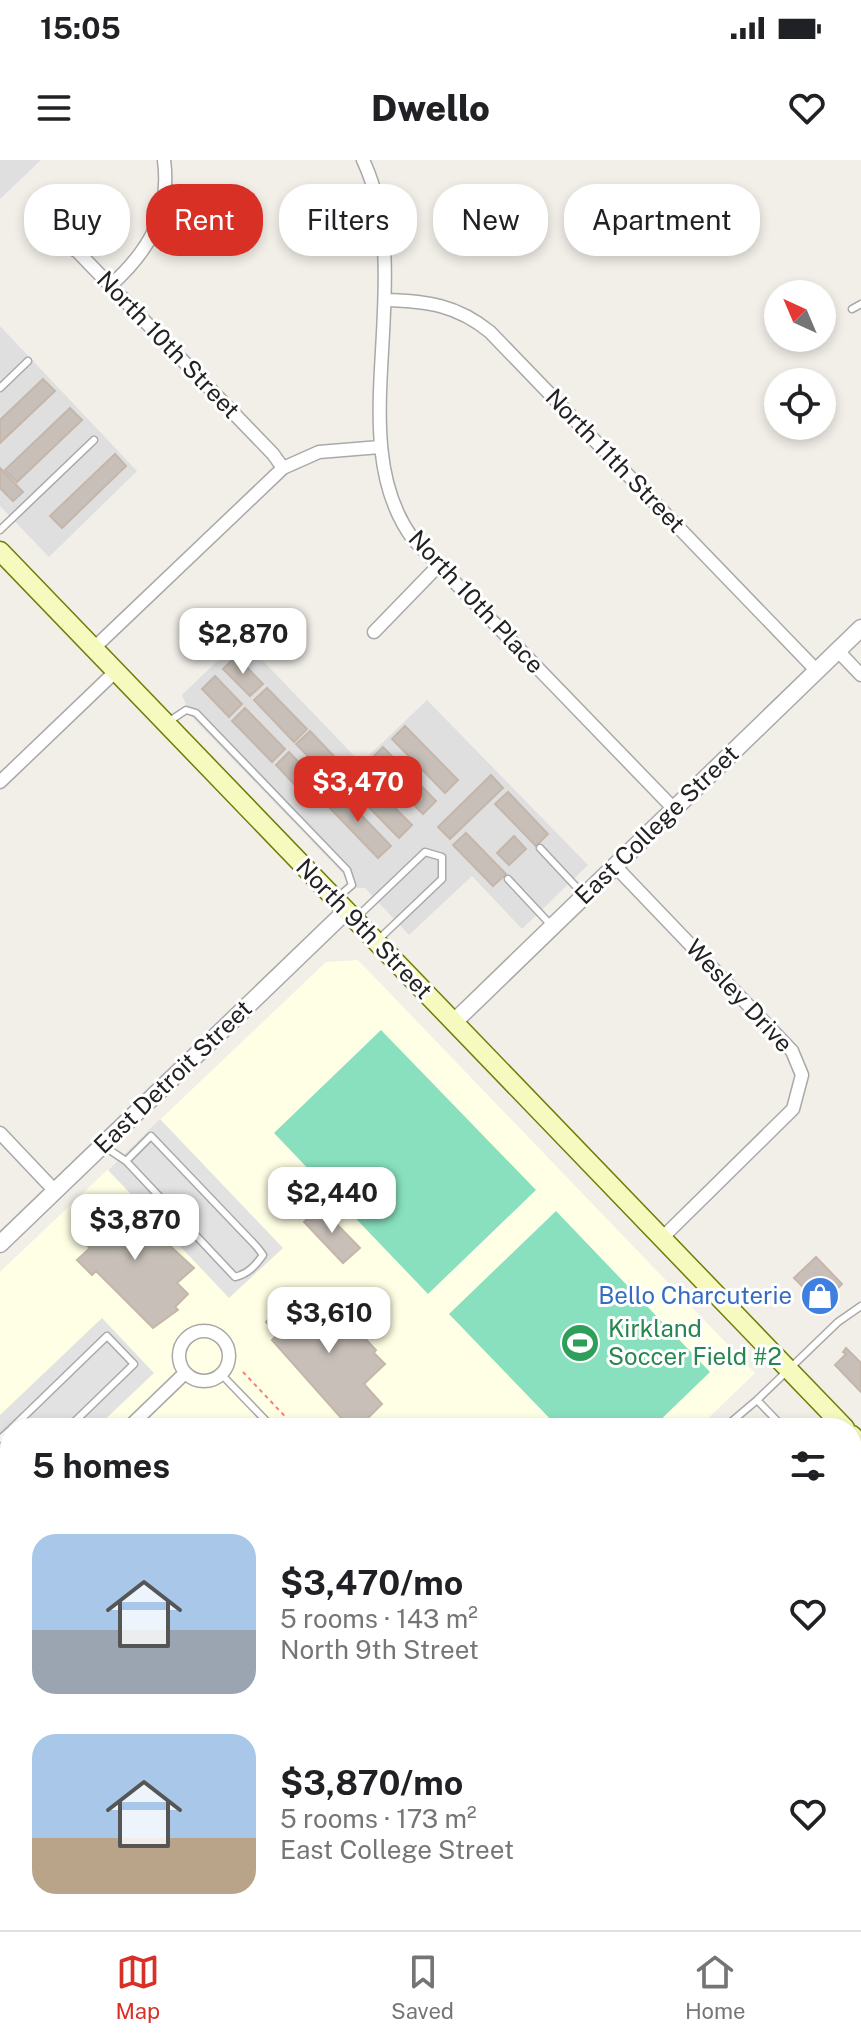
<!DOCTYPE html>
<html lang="en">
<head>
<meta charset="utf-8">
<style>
  body { margin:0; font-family:"Public Sans",sans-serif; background:#f6f6f6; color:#202124; height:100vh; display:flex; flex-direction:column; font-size:30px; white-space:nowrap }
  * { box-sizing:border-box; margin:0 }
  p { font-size:26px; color:#757577 }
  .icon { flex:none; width:44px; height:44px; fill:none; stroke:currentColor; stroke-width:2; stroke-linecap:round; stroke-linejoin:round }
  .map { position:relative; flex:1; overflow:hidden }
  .details { position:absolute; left:0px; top:1258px; width:862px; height:512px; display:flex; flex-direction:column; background:#fff; border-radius:32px 32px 0 0; box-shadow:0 4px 12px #0003 }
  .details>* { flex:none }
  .hud { position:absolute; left:24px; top:24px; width:814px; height:72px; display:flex; gap:16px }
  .needle { width:52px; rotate:316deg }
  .fabs { position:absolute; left:764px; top:120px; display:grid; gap:16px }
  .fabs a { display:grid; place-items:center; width:72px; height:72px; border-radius:50%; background:#fff; box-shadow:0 4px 12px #0003; font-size:40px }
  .price { position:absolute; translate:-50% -68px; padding:0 18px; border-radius:16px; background:#fff; color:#222; font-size:26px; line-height:52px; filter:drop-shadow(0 2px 4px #0008) }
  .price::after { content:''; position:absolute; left:50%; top:48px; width:24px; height:18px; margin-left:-12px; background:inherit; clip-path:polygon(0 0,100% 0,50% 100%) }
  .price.selected { background:#d93025; color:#fff }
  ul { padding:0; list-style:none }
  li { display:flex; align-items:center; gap:24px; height:200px; padding:0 32px }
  li span { display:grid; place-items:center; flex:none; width:224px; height:160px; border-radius:24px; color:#555 }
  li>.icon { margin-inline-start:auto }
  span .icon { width:96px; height:96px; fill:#fffc; stroke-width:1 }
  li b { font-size:34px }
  h2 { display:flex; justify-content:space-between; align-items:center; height:96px; padding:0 32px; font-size:34px }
  .chip { padding:0 28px; border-radius:32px; background:#fff; box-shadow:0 4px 12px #0003; font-size:28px; line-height:72px }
  .chip.selected { background:#d93025; color:#fff }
  .status { display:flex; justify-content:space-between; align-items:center; height:56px; padding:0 40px; background:#fff; direction:ltr }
  .status svg { height:22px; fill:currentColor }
  header { display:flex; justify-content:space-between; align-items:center; height:104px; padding:0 32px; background:#fff; font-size:36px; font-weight:800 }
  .tab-bar { display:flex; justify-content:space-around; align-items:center; height:112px; border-top:2px solid #e0e0e0; background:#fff; font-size:22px; color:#757577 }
  .tab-bar a { display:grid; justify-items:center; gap:4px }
  .tab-bar .selected { color:#d93025 }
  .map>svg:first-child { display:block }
  .residential { fill:#e0dfdf }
  .education { fill:#ffffe5 }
  .park { fill:#c8facc }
  .pitch { fill:#88e0be }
  .parking { fill:#e2e2e2 }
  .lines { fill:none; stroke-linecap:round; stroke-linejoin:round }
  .stream { stroke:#aad3df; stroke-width:4 }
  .building { fill:#c7bfb8; stroke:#c4b6ab; stroke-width:2 }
  .service-casing { stroke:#a9a9a9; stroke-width:9 }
  .minor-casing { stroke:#a9a9a9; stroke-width:15 }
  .tertiary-casing { stroke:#a9a9a9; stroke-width:19 }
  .secondary-casing { stroke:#707d05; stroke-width:21 }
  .path { stroke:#fa8072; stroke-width:2; stroke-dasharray:4 4; stroke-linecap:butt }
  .service { stroke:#fff; stroke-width:6 }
  .minor { stroke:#fff; stroke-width:12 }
  .tertiary { stroke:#fff; stroke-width:16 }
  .secondary { stroke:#f7fabf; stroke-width:18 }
  .labels { text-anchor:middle; stroke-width:6; stroke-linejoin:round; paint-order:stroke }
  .street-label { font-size:24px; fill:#222; stroke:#fff }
  .shop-label { font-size:24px; fill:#366cbe; stroke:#fff; text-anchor:end }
  .leisure-label { font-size:24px; fill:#27864d; stroke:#fff; text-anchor:start }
</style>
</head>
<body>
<div class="status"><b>15:05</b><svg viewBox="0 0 49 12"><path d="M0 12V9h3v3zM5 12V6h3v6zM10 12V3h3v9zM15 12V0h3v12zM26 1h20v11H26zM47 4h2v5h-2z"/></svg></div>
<header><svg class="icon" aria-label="menu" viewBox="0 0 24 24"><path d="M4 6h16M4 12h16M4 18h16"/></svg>Dwello<svg class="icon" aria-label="heart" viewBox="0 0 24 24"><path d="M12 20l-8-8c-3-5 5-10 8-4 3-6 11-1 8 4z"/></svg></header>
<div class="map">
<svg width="861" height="1770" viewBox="0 0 861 1770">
  <rect width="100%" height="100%" fill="#f2efe9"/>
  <path class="residential" d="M 0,0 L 41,0 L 0,39 Z
    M 0,166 L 137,311 L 49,397 L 0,346 Z
    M 241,478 L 361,603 L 427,540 L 588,705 L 522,769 L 472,716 L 409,775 L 365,728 L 357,728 L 191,556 L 182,535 Z"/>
  <path class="education" d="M 358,800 L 755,1213 L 698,1268 L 10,1268 L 10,1575 L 0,1565 L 0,1112 L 326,802 Z"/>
  <path class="park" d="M 212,1760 L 358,1760 L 368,1770 L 201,1770 Z
    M 430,1760 L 577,1760 L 587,1770 L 420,1770 Z"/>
  <path class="pitch" d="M 381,870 L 536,1030 L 428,1134 L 274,973 Z
    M 556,1051 L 710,1212 L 652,1268 L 559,1268 L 449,1154 Z"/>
  <path class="parking" d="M 160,959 L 283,1088 L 229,1138 L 108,1010 Z
    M 102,1158 L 154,1213 L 96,1268 L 86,1261 L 79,1268 L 10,1268 L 10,1350 L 0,1359 L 0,1255 Z"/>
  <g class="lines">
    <path class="stream" d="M 318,1760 L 325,1770"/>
  </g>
  <path class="building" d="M 43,219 L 55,231 L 0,283 L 0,260 Z
    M 70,248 L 82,260 L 17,322 L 5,310 Z
    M 115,294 L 126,306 L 62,368 L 50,356 Z
    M 0,308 L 23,332 L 13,341 L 0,328 Z
    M 236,496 L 263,524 L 250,536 L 223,509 Z
    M 215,516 L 242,544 L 229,557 L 202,529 Z
    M 267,528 L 307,569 L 294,582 L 254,540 Z
    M 245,548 L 285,589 L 272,602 L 232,561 Z
    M 405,566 L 458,620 L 445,633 L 392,579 Z
    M 310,571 L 349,612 L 336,625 L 296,584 Z
    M 383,587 L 436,641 L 423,654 L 370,600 Z
    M 289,592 L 328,633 L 315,646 L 276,605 Z
    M 358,611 L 412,665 L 399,678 L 345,623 Z
    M 491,615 L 503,628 L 450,679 L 438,667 Z
    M 338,631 L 391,686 L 378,698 L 325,643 Z
    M 508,632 L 548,674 L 536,686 L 495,644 Z
    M 466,673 L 506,714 L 493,726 L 453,685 Z
    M 514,676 L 526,689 L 509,705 L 497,693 Z
    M 120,1035 L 131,1050 L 194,1108 L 177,1123 L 188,1134 L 175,1147 L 178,1150 L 153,1168 L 96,1111 L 92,1115 L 77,1100 L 90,1088 L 78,1077 Z
    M 320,1047 L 360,1088 L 343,1103 L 304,1062 Z
    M 816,1097 L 842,1124 L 821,1145 L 794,1118 Z
    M 298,1130 L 310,1142 L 318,1135 L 327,1144 L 330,1141 L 376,1190 L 374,1193 L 385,1204 L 364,1224 L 382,1244 L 358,1268 L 350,1268 L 272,1180 L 278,1174 L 266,1162 Z
    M 846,1188 L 861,1203 L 861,1232 L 835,1205 L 846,1194 L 843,1192 Z
    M 852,1393 L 861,1402 L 861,1472 L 852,1481 Z
    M 852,1504 L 861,1514 L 861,1557 L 852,1566 Z"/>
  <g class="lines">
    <g class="service-casing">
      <path id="service" d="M 852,149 L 861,144
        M 0,228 L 28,201
        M 0,370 L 94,280
        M 168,562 L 186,550 L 196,553 L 347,710 L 352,725 L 338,737
        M 540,688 L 582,733
        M 508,719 L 550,764
        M 356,758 L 425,692 L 442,697 L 442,719 L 379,779
        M 105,987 L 126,1001 L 235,1117 C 248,1114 255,1106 263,1095 L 257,1087 L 151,976 L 126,1001
        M 221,1214 L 273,1268
        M 757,1240 L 838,1162 L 861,1146
        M 12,1268 L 107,1176 L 134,1204 L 68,1268
        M 401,1268 L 404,1266
        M 724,1268 L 757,1240 L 784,1268
        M 0,1279 L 10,1270
        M 852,1315 L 861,1307
        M 0,1334 L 10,1324
        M 852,1338 L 861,1347
        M 379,1760 L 385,1766 L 401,1770
        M 531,1760 L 528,1764 L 534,1770
        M 548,1760 L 558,1770
        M 598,1760 L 608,1770
        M 108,1770 L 118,1760
        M 407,1770 L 418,1760"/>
    </g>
    <g class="minor-casing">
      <path id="minor" d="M 363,0 C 420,121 339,279 413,379 L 674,649
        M 43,76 L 77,91 L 273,294 L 283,308
        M 110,126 C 149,91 171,54 164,0
        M 386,140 C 427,141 457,145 490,172 L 817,511
        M 374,472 L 439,405
        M 94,488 L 283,308 L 319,292 L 380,287
        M 838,491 L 861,515
        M 0,622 L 116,511
        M 615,706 L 792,891 L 802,915 L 793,949 L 661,1079
        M 0,973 L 55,1031
        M179 1196a25 25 0 1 1 50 0a25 25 0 1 1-50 0Z
        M 128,1268 L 185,1213
        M 0,1391 L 10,1382
        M 0,1588 L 10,1598
        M 0,1711 L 10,1702
        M 168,1760 L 178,1770
        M 808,1760 L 818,1770"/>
    </g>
    <g class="tertiary-casing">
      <path id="tertiary" d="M 454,862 L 861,468
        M 0,1084 L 346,751
        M 852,1593 L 861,1584
        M 669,1770 L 679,1760"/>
    </g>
    <g class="secondary-casing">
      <path id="secondary" d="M 0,391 L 845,1268
        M 852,1275 L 861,1285"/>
    </g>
    <path class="path" d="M 243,1212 L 296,1268"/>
    <use href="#service" class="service"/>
    <use href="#minor" class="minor"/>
    <use href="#tertiary" class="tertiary"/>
    <use href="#secondary" class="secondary"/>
  </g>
  <defs>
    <g id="shop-disc" transform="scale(2)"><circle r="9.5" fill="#3f7fe0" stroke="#fff"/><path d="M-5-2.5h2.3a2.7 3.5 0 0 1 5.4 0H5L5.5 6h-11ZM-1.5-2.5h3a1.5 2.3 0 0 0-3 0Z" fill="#fff"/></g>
    <g id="stadium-disc" transform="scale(2)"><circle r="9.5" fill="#2e9e5b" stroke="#fff"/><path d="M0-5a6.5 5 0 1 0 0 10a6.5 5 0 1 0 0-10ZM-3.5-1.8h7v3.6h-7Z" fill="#fff"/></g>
  </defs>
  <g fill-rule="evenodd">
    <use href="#shop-disc" x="820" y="1136"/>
    <use href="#stadium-disc" x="580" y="1183"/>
  </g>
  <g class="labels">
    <g class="street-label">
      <text transform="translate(168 185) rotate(46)" y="8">North 10th Street</text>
      <text transform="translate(615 301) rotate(46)" y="8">North 11th Street</text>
      <text transform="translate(476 442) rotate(47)" y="8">North 10th Place</text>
      <text transform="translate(657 665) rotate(-44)" y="8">East College Street</text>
      <text transform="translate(364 769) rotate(46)" y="8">North 9th Street</text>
      <text transform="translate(739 836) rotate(47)" y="8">Wesley Drive</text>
      <text transform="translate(173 917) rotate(-44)" y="8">East Detroit Street</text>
    </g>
    <g class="shop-label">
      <text x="792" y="1144">Bello Charcuterie</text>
    </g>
    <g class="leisure-label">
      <text x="608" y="1177">Kirkland<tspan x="608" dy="28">Soccer Field #2</tspan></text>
    </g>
  </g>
</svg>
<div class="fabs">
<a><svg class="needle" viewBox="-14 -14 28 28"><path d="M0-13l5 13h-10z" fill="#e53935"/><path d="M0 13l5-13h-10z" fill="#757577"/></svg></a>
<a><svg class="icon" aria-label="locate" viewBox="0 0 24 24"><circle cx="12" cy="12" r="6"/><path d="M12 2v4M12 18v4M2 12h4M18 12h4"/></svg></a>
</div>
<b class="price" style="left:243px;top:516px">$2,870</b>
<b class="price selected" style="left:358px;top:664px">$3,470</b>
<b class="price" style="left:332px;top:1075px">$2,440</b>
<b class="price" style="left:135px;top:1102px">$3,870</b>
<b class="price" style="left:329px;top:1195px">$3,610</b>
<div class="hud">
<a class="chip">Buy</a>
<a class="chip selected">Rent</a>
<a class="chip">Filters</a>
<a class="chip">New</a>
<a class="chip">Apartment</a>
</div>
<section class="details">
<h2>5 homes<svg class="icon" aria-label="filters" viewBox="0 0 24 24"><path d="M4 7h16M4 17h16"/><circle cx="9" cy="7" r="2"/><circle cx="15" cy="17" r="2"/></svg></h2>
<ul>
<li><span style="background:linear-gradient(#a9c7e8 60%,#9aa5b1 0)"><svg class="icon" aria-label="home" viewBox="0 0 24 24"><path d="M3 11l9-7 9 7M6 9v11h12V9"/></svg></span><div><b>$3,470/mo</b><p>5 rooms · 143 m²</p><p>North 9th Street</p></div><svg class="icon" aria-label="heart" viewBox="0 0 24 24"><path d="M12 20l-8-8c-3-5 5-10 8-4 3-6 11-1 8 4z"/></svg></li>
<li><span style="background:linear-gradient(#a9c7e8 65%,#b9a48a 0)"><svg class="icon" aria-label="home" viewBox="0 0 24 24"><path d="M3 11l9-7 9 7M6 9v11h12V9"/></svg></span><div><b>$3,870/mo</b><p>5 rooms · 173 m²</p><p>East College Street</p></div><svg class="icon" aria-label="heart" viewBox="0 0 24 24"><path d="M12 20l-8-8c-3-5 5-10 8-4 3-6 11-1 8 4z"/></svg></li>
</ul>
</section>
</div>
<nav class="tab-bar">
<a class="selected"><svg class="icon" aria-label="map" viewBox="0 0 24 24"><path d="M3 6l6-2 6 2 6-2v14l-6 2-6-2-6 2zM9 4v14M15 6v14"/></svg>Map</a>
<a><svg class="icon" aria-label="saved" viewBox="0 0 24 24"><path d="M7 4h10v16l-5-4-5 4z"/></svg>Saved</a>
<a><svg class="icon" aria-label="home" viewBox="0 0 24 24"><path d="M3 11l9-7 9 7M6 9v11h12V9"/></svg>Home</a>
</nav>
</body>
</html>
